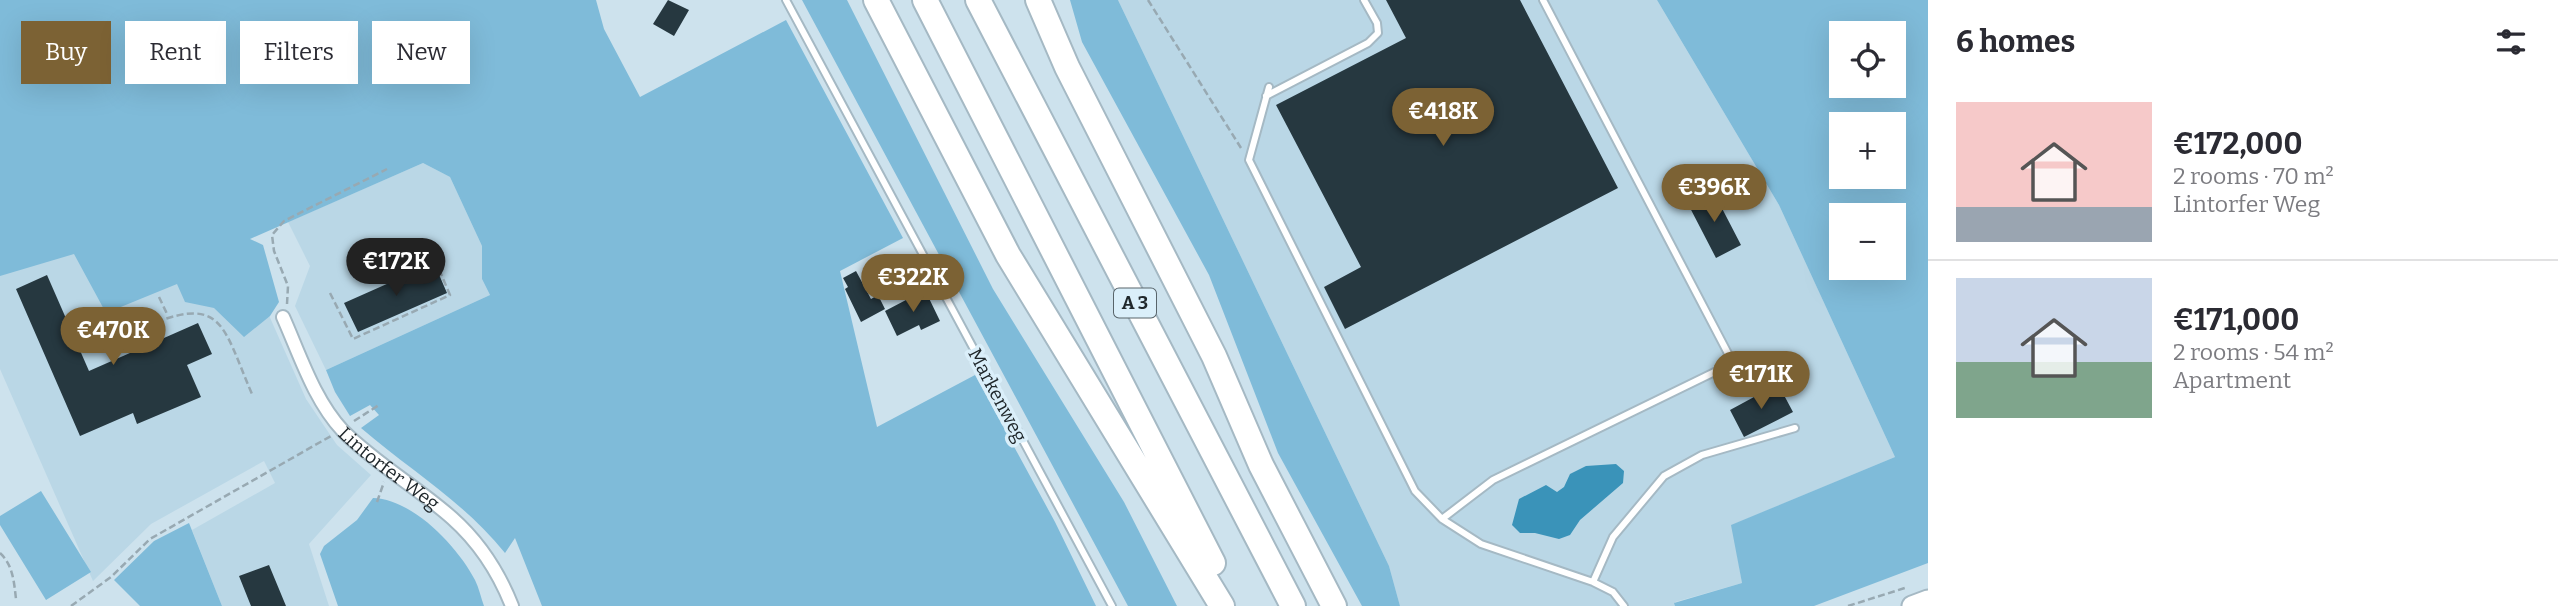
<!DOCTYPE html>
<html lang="en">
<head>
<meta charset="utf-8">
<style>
  body { margin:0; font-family:Bitter,serif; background:#f2f2f3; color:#2b2b33; height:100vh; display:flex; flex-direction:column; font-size:26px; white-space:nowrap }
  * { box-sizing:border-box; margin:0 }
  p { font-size:23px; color:#7c7c81 }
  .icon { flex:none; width:38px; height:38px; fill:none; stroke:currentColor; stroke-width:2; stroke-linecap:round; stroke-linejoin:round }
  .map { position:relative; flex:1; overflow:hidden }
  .details { display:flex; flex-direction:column; background:#fff; width:630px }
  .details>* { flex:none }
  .guide { position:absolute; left:21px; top:21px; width:665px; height:63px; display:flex; gap:14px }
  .buttons { position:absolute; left:1829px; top:21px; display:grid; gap:14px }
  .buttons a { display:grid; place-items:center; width:77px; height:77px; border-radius:0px; background:#fff; box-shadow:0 7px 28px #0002; font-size:35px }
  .price { position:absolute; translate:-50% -60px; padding:0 16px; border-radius:24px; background:#7c6234; color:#fff; font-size:23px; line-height:46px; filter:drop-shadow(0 2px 4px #0008) }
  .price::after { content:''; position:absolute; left:50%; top:42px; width:21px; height:16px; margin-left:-10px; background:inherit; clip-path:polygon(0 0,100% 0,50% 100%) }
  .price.active { background:#222; color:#fff }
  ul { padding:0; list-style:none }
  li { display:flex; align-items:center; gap:21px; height:175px; padding:0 28px }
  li+li { border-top:2px solid #e1e1e2 }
  li span { display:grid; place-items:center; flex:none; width:196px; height:140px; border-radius:0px; color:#555 }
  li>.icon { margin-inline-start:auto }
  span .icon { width:84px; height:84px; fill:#fffc; stroke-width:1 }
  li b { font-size:30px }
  h2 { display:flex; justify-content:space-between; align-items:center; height:84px; padding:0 28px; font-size:30px }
  .pill { padding:0 24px; border-radius:0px; background:#fff; box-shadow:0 7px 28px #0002; font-size:24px; line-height:63px }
  .pill.active { background:#7c6234; color:#fff }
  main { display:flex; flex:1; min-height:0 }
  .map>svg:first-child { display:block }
  .built { fill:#bad7e6 }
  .green { fill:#7fbbd9; fill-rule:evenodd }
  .water { fill:#3a93b9 }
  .building { fill:#263840 }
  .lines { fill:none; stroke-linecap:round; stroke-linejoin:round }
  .lane-casing { stroke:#a5b9c4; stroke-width:10 }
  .street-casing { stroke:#a5b9c4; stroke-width:16 }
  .secondary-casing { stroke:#a5b9c4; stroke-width:23 }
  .highway-casing { stroke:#a5b9c4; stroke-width:28 }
  .path { stroke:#98a9b2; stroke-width:2.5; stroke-dasharray:7 3.5; stroke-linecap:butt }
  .lane { stroke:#fff; stroke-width:6 }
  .street { stroke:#fff; stroke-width:12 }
  .secondary { stroke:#fff; stroke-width:19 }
  .highway { stroke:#fff; stroke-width:24 }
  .labels { text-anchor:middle; stroke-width:7; stroke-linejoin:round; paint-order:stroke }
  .shield { fill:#daeffa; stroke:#58646a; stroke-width:2 }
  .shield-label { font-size:18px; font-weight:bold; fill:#20282c }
  .street-label { font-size:19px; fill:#20282c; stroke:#daeffa }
</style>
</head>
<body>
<main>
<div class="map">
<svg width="1928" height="606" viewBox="0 0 1928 606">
  <rect width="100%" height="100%" fill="#cde2ed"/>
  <path class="built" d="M 1118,0 L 1657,0 L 1779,205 L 1895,457 L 1732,525 L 1742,583 L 1675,602 L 1675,606 L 1400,606 L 1389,566 Z
    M 423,163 L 450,177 L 482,246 L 482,279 L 490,295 L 326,370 L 295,306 L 310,266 L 288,222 Z
    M 202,164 L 306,399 L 337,445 L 371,475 L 309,544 L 329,606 L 222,606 L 192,530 L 275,483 L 264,461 L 151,524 L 93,581 L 0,369 L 0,253 Z"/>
  <path class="green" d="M 0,0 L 596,0 L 604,29 L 640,97 L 786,20 L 903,238 L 840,271 L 877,427 L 975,375 L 1055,522 L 1096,606 L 542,606 L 515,538 L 505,553 C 463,501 411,471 361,428 L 379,415 L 370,405 L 350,416 L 335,392 L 326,370 L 490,295 L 482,279 L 482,246 L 450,177 L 423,163 L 250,239 L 263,245 L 279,302 L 270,316 L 244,337 L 214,308 L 185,302 L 177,284 L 106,313 L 74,254 L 0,276 Z
    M 802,0 L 847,0 L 993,289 L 1124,502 L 1177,606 L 1128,606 Z
    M 1070,0 L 1118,0 L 1389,566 L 1400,606 L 1362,606 L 1278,453 L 1209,275 L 1082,42 Z
    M 1657,0 L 1928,0 L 1928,563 L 1814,606 L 1675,606 L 1674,603 L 1742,583 L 1731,525 L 1895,457 L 1779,205 ZM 1841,33 L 1894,33 L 1894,86 L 1841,86 ZM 1841,124 L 1894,124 L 1894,177 L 1841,177 ZM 1841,215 L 1894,215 L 1894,268 L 1841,268 Z
    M 41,491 L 91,572 L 46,600 L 0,525 L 0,516 Z
    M 373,498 C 413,499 458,547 475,580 C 479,588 481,598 484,606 L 338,606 L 320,554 L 324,546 L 357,520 Z
    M 189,523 L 222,606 L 140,606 L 114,580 L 154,541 Z"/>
  <path class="water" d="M 1616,464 L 1624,471 L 1623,483 L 1580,520 L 1570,535 L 1559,539 L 1535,533 L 1520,533 L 1512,525 L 1519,499 L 1546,485 L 1557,492 L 1564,487 L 1570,474 L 1586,466 Z"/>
  <path class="building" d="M 668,0 L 689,10 L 674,36 L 653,24 Z
    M 1386,0 L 1520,0 L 1618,188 L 1345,329 L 1324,287 L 1361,267 L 1276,105 L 1406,38 Z
    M 1713,191 L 1741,245 L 1716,258 L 1688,204 Z
    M 434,263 L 447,293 L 358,332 L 344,303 Z
    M 856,271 L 871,299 L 878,295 L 885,309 L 861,322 L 845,289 L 848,287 L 843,278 Z
    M 47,275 L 89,371 L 198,323 L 212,354 L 187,365 L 201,397 L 137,424 L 133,413 L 80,436 L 16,289 Z
    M 925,290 L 940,321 L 921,330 L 919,325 L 897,336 L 885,311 Z
    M 1778,384 L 1793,412 L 1744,437 L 1730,410 Z
    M 269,565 L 286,606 L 251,606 L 239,576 Z"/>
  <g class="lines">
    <g class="lane-casing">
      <path id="lane" d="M 786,0 L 1112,606
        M 1543,0 L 1733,363 L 1493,480 L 1442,519 L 1481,544 L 1593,582 L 1613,592 L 1624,606
        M 1269,87 L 1249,160 L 1415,491 L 1442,519
        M 1266,96 L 1368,43 L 1378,33 L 1377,23 L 1364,0
        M 1593,582 L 1613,537 L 1664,476 L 1702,455 L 1795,428"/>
    </g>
    <g class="street-casing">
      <g id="street">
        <path id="s1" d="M 283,317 C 300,355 314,400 343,431 C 376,464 417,487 452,518 C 479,542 499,573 512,606"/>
      </g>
    </g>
    <g class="secondary-casing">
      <path id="secondary" d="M 1912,606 L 1928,600"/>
    </g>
    <g class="highway-casing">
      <path id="highway" d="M 876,0 L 1008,255 L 1222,606
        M 925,0 L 1213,563
        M 978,0 L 1293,606
        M 1038,0 L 1067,67 L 1214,356 L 1261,465 L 1334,606"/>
    </g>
    <path class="path" d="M 1148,0 L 1241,148
      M 330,293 L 353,339 L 450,295 L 426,239
      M 159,297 L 168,316
      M 287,304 L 288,286 L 274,251 L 272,235 L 284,221 L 387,169
      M 137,330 C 223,292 221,322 252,394
      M 354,421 L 379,405
      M 377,502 L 384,482
      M 0,553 C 13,565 14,582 16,599
      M 71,606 L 111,577 L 150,539 L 331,436
      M 1848,606 L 1908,587"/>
    <use href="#lane" class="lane"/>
    <use href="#street" class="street"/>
    <use href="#secondary" class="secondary"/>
    <use href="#highway" class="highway"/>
  </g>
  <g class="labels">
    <rect class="shield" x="1114" y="288.5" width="42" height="29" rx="5"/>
    <g class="shield-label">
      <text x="1135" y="309">A 3</text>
    </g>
    <g class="street-label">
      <text transform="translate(998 395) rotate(62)" y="7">Markenweg</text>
      <text dy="7" stroke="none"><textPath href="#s1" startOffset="189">Lintorfer Weg</textPath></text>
    </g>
  </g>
</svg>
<div class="buttons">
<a><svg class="icon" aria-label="locate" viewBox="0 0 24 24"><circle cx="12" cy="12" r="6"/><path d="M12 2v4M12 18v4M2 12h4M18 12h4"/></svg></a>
<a>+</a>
<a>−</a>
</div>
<b class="price" style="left:1443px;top:148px">€418K</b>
<b class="price" style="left:1714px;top:224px">€396K</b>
<b class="price active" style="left:396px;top:298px">€172K</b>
<b class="price" style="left:913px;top:314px">€322K</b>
<b class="price" style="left:113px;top:367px">€470K</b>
<b class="price" style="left:1761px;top:411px">€171K</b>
<div class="guide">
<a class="pill active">Buy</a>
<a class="pill">Rent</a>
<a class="pill">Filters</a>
<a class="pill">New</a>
</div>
</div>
<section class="details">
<h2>6 homes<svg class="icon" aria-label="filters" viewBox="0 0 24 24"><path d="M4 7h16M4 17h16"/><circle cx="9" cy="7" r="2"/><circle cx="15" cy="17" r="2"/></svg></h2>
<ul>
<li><span style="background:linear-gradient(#f6c9c9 75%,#9aa5b1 0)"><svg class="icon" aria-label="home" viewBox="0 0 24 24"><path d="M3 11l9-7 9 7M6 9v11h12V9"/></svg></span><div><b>€172,000</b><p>2 rooms · 70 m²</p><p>Lintorfer Weg</p></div></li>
<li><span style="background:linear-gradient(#c9d6e8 60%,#7fa58c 0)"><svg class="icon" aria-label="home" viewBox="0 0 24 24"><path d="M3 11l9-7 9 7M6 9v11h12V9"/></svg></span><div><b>€171,000</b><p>2 rooms · 54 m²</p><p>Apartment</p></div></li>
</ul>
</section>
</main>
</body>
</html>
